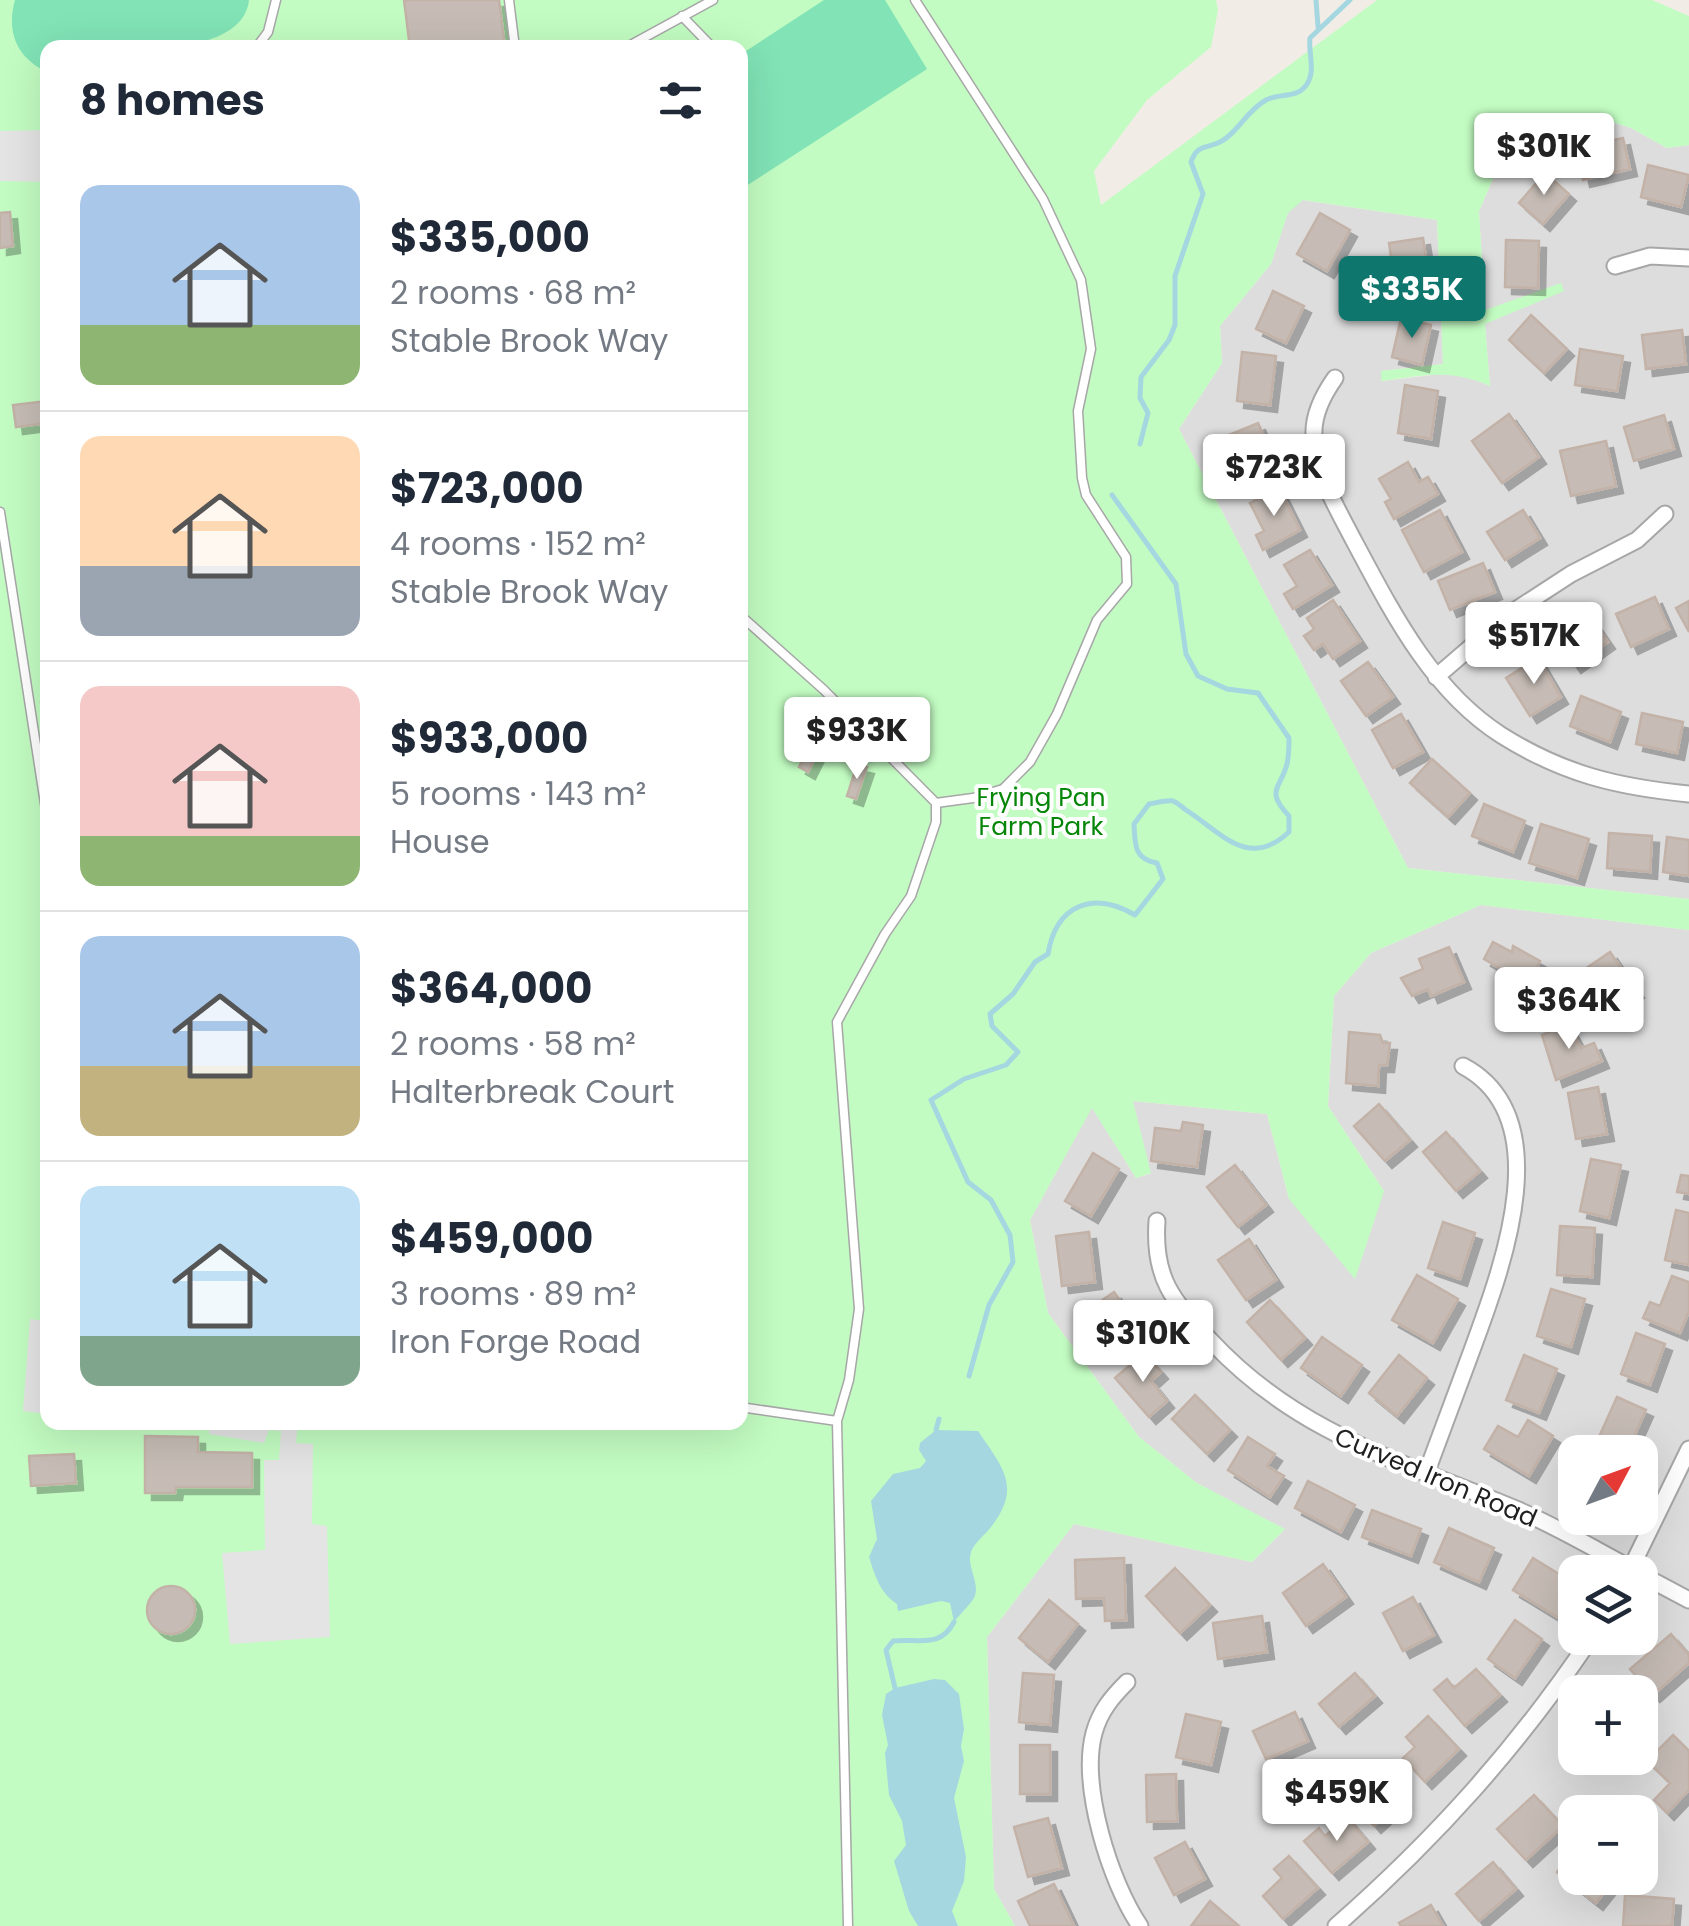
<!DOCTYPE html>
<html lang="en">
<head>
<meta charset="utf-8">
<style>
  body { margin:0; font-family:Poppins,sans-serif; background:#f6f6f7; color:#1f2937; height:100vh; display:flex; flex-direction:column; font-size:38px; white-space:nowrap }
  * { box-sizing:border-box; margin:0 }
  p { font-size:32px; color:#747a83 }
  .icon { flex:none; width:55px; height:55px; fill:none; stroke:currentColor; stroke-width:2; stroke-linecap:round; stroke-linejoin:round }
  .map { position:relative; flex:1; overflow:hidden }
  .sheet { position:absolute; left:40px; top:40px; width:708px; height:1390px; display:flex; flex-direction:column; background:#fff; border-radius:20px; box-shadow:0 10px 40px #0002 }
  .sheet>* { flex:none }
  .needle { width:65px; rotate:49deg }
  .controls { position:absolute; left:1558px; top:1435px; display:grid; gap:20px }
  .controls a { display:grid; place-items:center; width:100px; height:100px; border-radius:20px; background:#fff; box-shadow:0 10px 40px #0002; font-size:50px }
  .price { position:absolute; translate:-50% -85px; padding:0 22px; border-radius:10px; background:#fff; color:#222; font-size:32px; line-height:65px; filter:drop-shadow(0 2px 5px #0008) }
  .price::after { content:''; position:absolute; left:50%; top:60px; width:30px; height:22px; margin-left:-15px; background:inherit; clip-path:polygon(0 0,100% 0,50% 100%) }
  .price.active { background:#0f766e; color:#fff }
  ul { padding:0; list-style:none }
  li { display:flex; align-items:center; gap:30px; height:250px; padding:0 40px }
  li+li { border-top:2px solid #e0e1e3 }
  li span { display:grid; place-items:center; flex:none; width:280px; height:200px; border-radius:20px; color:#555 }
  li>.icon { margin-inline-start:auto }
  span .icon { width:120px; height:120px; fill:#fffc; stroke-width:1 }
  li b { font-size:42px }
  h2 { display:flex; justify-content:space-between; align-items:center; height:120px; padding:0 40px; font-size:42px }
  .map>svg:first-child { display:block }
  .residential { fill:#dedddd; fill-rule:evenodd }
  .park { fill:#c2fcc2; fill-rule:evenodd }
  .pitch { fill:#81e3b6 }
  .parking { fill:#e4e4e4 }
  .water { fill:#a4d7e0 }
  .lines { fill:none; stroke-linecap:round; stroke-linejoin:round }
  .stream { stroke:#a4d7e0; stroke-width:5 }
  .building { fill:#c6bcb5; stroke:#c3b2a7; stroke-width:2.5; filter:url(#shadow) }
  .lane-casing { stroke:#a7a7a7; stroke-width:11 }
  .street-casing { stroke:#a7a7a7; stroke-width:19 }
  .lane { stroke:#fff; stroke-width:8 }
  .street { stroke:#fff; stroke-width:15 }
  .labels { text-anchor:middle; stroke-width:8; stroke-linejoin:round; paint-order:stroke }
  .park-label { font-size:25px; fill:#068608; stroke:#fff }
  .street-label { font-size:25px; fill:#202020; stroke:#fff }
</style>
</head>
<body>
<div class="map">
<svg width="1689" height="1926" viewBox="0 0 1689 1926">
  <defs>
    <filter id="shadow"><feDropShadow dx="7" dy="7" stdDeviation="0" flood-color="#0004"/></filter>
  </defs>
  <rect width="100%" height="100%" fill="#f1ede6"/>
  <path class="residential" d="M 1599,118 L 1631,128 L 1667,148 L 1689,145 L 1689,899 L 1408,868 L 1179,429 L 1222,363 L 1220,326 L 1271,264 L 1288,212 L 1302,200 L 1437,220 L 1443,364 L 1381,371 L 1382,381 L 1449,373 L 1467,376 L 1490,386 L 1485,324 L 1560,284 L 1485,311 L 1479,211 L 1503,156 L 1545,147 L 1560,135 Z
    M 1481,905 L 1689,930 L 1689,1926 L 1015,1926 L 994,1889 L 987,1637 L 1074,1524 L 1252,1562 L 1284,1530 L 1197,1483 L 1139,1437 L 1048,1313 L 1030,1220 L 1092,1107 L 1136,1178 L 1150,1174 L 1132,1101 L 1267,1114 L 1289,1199 L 1384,1191 L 1328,1106 L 1334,996 L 1371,953 ZM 1575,1452 L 1640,1452 L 1640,1518 L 1575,1518 ZM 1575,1572 L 1640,1572 L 1640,1638 L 1575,1638 ZM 1575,1692 L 1640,1692 L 1640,1758 L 1575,1758 ZM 1575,1812 L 1640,1812 L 1640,1878 L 1575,1878 Z"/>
  <path class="park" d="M 0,0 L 1216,0 L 1218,10 L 1211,47 L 1147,100 L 1094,171 L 1101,205 L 1377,0 L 1652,0 L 1689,16 L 1689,145 L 1667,148 L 1631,128 L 1599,118 L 1560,135 L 1545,147 L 1503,156 L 1479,211 L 1485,310 L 1561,283 L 1564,291 L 1485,324 L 1490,386 C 1448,368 1425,376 1381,381 L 1381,371 L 1443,364 L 1437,220 L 1303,200 L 1288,213 L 1271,264 L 1220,326 L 1222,363 L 1179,429 L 1408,868 L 1689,899 L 1689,930 L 1481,905 L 1371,953 L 1334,996 L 1328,1106 L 1384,1191 L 1355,1279 L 1289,1199 L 1267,1114 L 1133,1101 L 1151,1173 L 1136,1178 L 1092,1108 L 1030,1220 L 1048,1313 L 1139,1437 L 1197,1483 L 1285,1529 L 1252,1562 L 1074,1524 L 987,1637 L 994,1889 L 1015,1926 L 0,1926 ZM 48,48 L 740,48 L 740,1422 L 48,1422 Z"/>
  <path class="pitch" d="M 15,0 L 249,0 C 242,65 94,48 48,48 L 47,72 C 17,58 6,32 15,0 Z
    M 824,0 L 885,0 L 927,69 L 740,190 L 740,55 Z"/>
  <path class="parking" d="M 47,130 L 47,182 L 0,181 L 0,131 Z
    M 30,1319 L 47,1321 L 47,1414 L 23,1411 Z
    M 209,1423 L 312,1423 L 312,1428 L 297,1430 L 296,1443 L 313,1444 L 312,1524 L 327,1526 L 330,1637 L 230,1644 L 222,1553 L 265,1550 L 264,1460 L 279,1460 L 281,1431 L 269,1430 L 264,1443 L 209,1434 Z"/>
  <path class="water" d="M 936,1430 L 978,1431 C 1003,1468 1022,1487 991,1527 C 985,1535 974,1543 971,1552 C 966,1567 981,1583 974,1598 C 969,1606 960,1614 954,1622 L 950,1603 L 941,1601 L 898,1611 L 897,1604 C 880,1593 875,1576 869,1557 L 877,1539 L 871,1501 L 893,1474 L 920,1468 L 926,1461 L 919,1450 L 920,1443 Z
    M 934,1679 L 945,1680 L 959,1694 L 964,1729 L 961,1746 L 964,1761 L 954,1798 L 966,1857 L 964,1881 L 952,1911 L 958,1926 L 918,1926 L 909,1911 L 894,1861 L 906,1845 L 902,1821 L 889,1795 L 885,1753 L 888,1745 L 882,1715 L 886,1694 L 895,1688 Z"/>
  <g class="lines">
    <path class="stream" d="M 1316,0 L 1318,27
      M 1140,444 L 1148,413 L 1140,398 L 1141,377 L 1169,340 L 1175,325 L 1175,276 L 1203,194 L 1191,162 C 1197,144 1206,149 1220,142 C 1237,134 1246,111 1266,100 C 1279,93 1298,99 1307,84 C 1316,70 1308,53 1310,38 L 1350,0
      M 969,1376 L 989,1305 L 1013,1262 L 1010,1235 L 991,1200 L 968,1182 L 931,1100 L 964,1079 L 1006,1065 L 1018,1052 L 992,1026 L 990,1014 L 1013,994 L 1035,962 L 1048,954 C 1056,905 1093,890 1135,915 L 1163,879 L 1157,863 C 1134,859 1135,845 1134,824 L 1149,804 C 1155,803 1167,800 1173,801 C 1178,803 1182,807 1186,810 C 1222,833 1248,870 1289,832 L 1289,816 C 1265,790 1280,790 1287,764 C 1289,756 1289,746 1289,738 L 1258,693 L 1227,689 L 1198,676 L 1186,654 L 1176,584 L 1112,495
      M 936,1430 L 939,1419
      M 895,1688 L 886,1650 L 893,1641 C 918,1638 940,1649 954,1622"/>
  </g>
  <path class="building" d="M 404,0 L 499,0 L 505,48 L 410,48 Z
    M 1623,138 L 1630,169 L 1583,180 L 1576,148 Z
    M 1648,165 L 1689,175 L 1681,207 L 1641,197 Z
    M 1545,173 L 1569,194 L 1543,224 L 1519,203 Z
    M 10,212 L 13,246 L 0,248 L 0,213 Z
    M 1320,213 L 1350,230 L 1327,271 L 1297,254 Z
    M 1423,238 L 1429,278 L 1395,284 L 1389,243 Z
    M 1506,240 L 1539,241 L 1538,288 L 1505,287 Z
    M 1273,291 L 1304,306 L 1286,343 L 1256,329 Z
    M 1531,315 L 1567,349 L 1544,373 L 1509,340 Z
    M 1401,318 L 1431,325 L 1422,365 L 1392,357 Z
    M 1682,330 L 1686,364 L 1646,369 L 1642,335 Z
    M 1580,349 L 1623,356 L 1617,391 L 1575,385 Z
    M 1242,352 L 1276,356 L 1270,405 L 1237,401 Z
    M 1405,385 L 1438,391 L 1431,439 L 1398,433 Z
    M 48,401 L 48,423 L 16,427 L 13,405 Z
    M 1509,414 L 1539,457 L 1502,483 L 1472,441 Z
    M 1664,415 L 1674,449 L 1634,461 L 1624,427 Z
    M 1258,423 L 1277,465 L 1227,486 L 1219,468 L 1239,459 L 1229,435 Z
    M 1606,441 L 1616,486 L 1571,496 L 1560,451 Z
    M 1408,462 L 1419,482 L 1428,477 L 1438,494 L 1394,519 L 1385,502 L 1391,499 L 1379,479 Z
    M 1279,488 L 1300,530 L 1263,550 L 1256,535 L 1264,531 L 1250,503 Z
    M 1440,510 L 1462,552 L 1424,572 L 1402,530 Z
    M 1523,510 L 1540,538 L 1505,560 L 1487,532 Z
    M 1310,550 L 1332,585 L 1293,609 L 1284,594 L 1297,586 L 1284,565 Z
    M 1483,563 L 1495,592 L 1450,610 L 1438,581 Z
    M 1655,597 L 1669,629 L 1631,647 L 1616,614 Z
    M 1333,600 L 1360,641 L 1333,659 L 1323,644 L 1314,650 L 1304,636 L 1314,629 L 1307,618 Z
    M 1689,601 L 1689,632 L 1676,608 Z
    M 1589,615 L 1608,642 L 1574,666 L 1551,633 L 1567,622 L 1570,628 Z
    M 1538,658 L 1561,697 L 1530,716 L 1506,678 Z
    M 1368,662 L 1393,697 L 1366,716 L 1341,681 Z
    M 1581,696 L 1621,712 L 1610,742 L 1570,726 Z
    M 41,702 L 48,702 L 48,720 L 43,721 Z
    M 1642,713 L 1683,722 L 1677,753 L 1636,744 Z
    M 1401,714 L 1423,752 L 1393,768 L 1372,730 Z
    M 829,733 L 857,748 L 852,758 L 823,743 Z
    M 814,737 L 823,742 L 808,772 L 799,767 Z
    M 1432,759 L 1470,793 L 1448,817 L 1410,783 Z
    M 857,765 L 867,767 L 856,799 L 847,796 Z
    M 1484,804 L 1525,821 L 1513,852 L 1472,836 Z
    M 1541,824 L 1589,839 L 1577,878 L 1529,863 Z
    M 1609,833 L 1652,836 L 1650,872 L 1607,868 Z
    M 1667,837 L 1689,840 L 1689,876 L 1663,872 Z
    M 1493,942 L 1512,952 L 1513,946 L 1540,961 L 1527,989 L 1498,976 L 1501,969 L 1484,959 Z
    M 1449,947 L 1464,982 L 1431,996 L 1428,989 L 1412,996 L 1401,978 L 1423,969 L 1419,959 Z
    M 1610,952 L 1637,991 L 1608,1011 L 1582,971 Z
    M 1568,1024 L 1581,1048 L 1594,1043 L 1602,1061 L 1556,1080 L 1542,1035 Z
    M 1349,1032 L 1380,1035 L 1383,1043 L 1390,1043 L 1387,1065 L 1379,1065 L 1378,1086 L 1346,1083 Z
    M 1598,1087 L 1607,1134 L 1576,1139 L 1568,1093 Z
    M 1379,1104 L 1410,1140 L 1385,1161 L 1354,1126 Z
    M 1183,1122 L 1203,1125 L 1197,1167 L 1151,1161 L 1155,1128 L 1181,1131 Z
    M 1446,1132 L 1480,1171 L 1456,1191 L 1423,1152 Z
    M 1093,1153 L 1119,1169 L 1091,1216 L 1065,1201 Z
    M 1591,1159 L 1621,1165 L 1609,1218 L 1580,1211 Z
    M 1235,1165 L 1266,1205 L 1238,1227 L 1207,1187 Z
    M 1681,1175 L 1689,1176 L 1689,1194 L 1677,1192 Z
    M 1676,1210 L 1689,1213 L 1689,1265 L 1665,1260 Z
    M 1443,1222 L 1475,1233 L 1460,1279 L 1428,1268 Z
    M 1560,1226 L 1595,1228 L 1592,1277 L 1557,1275 Z
    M 1089,1232 L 1095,1282 L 1062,1286 L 1056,1236 Z
    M 1249,1239 L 1276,1280 L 1246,1300 L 1218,1260 Z
    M 1417,1275 L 1458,1299 L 1433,1343 L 1392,1320 Z
    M 1672,1276 L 1689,1282 L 1689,1311 L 1680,1333 L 1643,1318 L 1650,1302 L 1660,1306 Z
    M 1551,1289 L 1585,1299 L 1571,1347 L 1537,1336 Z
    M 1114,1292 L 1142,1332 L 1112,1352 L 1085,1312 Z
    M 1270,1300 L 1305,1338 L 1281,1360 L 1247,1322 Z
    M 1636,1333 L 1665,1344 L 1650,1385 L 1621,1374 Z
    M 1322,1337 L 1362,1365 L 1341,1396 L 1301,1368 Z
    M 1144,1353 L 1161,1372 L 1151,1381 L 1167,1401 L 1149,1417 L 1115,1378 Z
    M 1399,1355 L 1427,1378 L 1397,1416 L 1369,1393 Z
    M 1524,1355 L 1557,1369 L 1539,1413 L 1506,1400 Z
    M 1195,1395 L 1230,1430 L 1207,1454 L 1172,1419 Z
    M 1617,1397 L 1646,1410 L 1627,1452 L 1598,1439 Z
    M 1528,1420 L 1553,1436 L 1529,1476 L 1484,1449 L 1498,1426 L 1518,1437 Z
    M 145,1436 L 198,1437 L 198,1452 L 252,1453 L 252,1487 L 176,1487 L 175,1493 L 145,1493 Z
    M 1248,1437 L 1275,1454 L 1267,1466 L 1284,1476 L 1270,1497 L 1228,1470 Z
    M 74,1454 L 76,1483 L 31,1486 L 29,1456 Z
    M 1575,1456 L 1575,1497 L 1560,1490 Z
    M 1308,1481 L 1355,1505 L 1341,1532 L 1295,1508 Z
    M 1372,1510 L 1421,1529 L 1411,1556 L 1362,1537 Z
    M 1449,1528 L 1494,1548 L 1479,1582 L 1434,1562 Z
    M 1124,1558 L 1126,1620 L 1105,1621 L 1104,1598 L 1076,1599 L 1075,1560 Z
    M 1533,1558 L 1575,1584 L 1575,1591 L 1559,1618 L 1513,1590 Z
    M 1323,1564 L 1346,1597 L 1306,1626 L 1283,1593 Z
    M 1175,1568 L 1210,1605 L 1180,1633 L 1146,1596 Z
    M147 1610a24 24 0 1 1 48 0a24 24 0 1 1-48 0Z
    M 1413,1597 L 1434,1635 L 1403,1651 L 1383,1613 Z
    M 1049,1600 L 1078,1624 L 1048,1662 L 1019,1638 Z
    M 1262,1616 L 1267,1652 L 1218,1659 L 1213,1623 Z
    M 1515,1620 L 1542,1639 L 1515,1678 L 1488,1659 Z
    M 1671,1634 L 1689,1655 L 1689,1663 L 1653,1695 L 1630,1669 Z
    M 1476,1669 L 1500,1695 L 1465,1726 L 1434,1690 L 1447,1679 L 1454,1688 Z
    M 1023,1673 L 1054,1675 L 1050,1725 L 1019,1722 Z
    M 1355,1673 L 1375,1696 L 1339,1727 L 1319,1704 Z
    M 1295,1712 L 1308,1741 L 1266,1759 L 1253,1731 Z
    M 1186,1714 L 1221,1722 L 1211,1765 L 1176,1757 Z
    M 1428,1716 L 1459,1749 L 1425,1782 L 1403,1758 L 1415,1747 L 1406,1737 Z
    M 1673,1735 L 1689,1751 L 1689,1790 L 1667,1813 L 1654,1800 L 1670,1783 L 1647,1761 Z
    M 1020,1745 L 1050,1745 L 1050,1794 L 1020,1794 Z
    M 1381,1773 L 1404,1799 L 1374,1826 L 1351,1799 Z
    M 1176,1774 L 1177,1821 L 1147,1822 L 1146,1775 Z
    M 1534,1795 L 1563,1826 L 1526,1860 L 1497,1829 Z
    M 1347,1817 L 1368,1842 L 1332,1873 L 1304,1841 L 1319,1828 L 1325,1836 Z
    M 1048,1818 L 1062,1868 L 1028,1877 L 1014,1827 Z
    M 1185,1842 L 1205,1879 L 1174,1895 L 1155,1858 Z
    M 1575,1850 L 1575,1878 L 1616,1878 L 1596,1903 L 1557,1872 Z
    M 1289,1856 L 1318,1888 L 1283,1919 L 1263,1896 L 1282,1878 L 1274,1869 Z
    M 1493,1862 L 1516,1889 L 1479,1921 L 1456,1894 Z
    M 1054,1884 L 1074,1926 L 1030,1926 L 1018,1901 Z
    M 1625,1895 L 1674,1899 L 1672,1926 L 1623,1926 Z
    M 1210,1901 L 1239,1926 L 1191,1926 Z
    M 1431,1905 L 1443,1926 L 1401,1926 L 1399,1923 Z"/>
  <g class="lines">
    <g class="lane-casing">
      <path id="lane" d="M 509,0 L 515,48
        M 915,0 L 1043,199 L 1081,280 L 1091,349 L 1078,411 L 1082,478 L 1086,495 L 1126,557 L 1127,584 L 1097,620 L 1057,714 L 1030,762 L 1003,789 L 973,798 L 936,803
        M 682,16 L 713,48
        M 256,48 L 268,32 L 276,0
        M 625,48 L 713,0
        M 0,512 L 48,823
        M 740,615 L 824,690 L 936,803 L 936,822 L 911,896 L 885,934 L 837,1022 L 859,1309 L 849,1380 L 837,1421 L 848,1926
        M 740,1407 L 837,1421"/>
    </g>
    <g class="street-casing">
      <path id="street" d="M 1615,266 L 1650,256 L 1689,258
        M 1335,378 C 1323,395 1313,414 1314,435 C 1315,473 1337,508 1354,541 C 1392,612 1431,690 1501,735 C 1563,774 1617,787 1689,794
        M 1436,677 L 1508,615 L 1571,574 L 1637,540 L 1665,514
        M 1157,1221 C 1153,1278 1172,1300 1211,1341 C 1299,1435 1401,1461 1516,1509 C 1558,1527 1598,1551 1638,1572
        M 1426,1474 C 1441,1433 1457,1391 1472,1350 C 1500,1273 1561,1118 1463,1066
        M 1629,1572 L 1689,1449
        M 1640,1574 L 1689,1600
        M 1127,1682 C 1112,1697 1100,1711 1094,1733 C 1080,1786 1110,1882 1140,1926
        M 1336,1926 C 1436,1838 1517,1748 1591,1638"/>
    </g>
    <use href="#lane" class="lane"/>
    <use href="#street" class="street"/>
  </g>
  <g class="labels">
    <g class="park-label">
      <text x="1041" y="806">Frying Pan<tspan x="1041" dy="29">Farm Park</tspan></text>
    </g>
    <g class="street-label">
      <text transform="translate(1436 1477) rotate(23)" y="9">Curved Iron Road</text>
    </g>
  </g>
</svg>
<div class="controls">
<a><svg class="needle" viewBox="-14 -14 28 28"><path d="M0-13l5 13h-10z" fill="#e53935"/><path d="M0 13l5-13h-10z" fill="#747a83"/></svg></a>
<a><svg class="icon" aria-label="layers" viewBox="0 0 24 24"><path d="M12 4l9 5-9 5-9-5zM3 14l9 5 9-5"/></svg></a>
<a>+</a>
<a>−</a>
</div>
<b class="price" style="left:1544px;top:198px">$301K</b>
<b class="price active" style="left:1412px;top:341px">$335K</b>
<b class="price" style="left:1274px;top:519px">$723K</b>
<b class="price" style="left:1534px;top:687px">$517K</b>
<b class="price" style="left:857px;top:782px">$933K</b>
<b class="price" style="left:1569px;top:1052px">$364K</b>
<b class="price" style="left:1143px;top:1385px">$310K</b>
<b class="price" style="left:1337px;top:1844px">$459K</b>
<section class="sheet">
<h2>8 homes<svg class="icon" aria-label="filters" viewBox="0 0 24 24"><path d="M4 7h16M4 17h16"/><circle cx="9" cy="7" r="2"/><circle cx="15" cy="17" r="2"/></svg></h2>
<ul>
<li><span style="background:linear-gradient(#a9c7e8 70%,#8fb573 0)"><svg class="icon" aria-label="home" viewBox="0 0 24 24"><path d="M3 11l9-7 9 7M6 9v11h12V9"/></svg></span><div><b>$335,000</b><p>2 rooms · 68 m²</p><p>Stable Brook Way</p></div></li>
<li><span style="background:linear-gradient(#ffd9b3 65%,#9aa5b1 0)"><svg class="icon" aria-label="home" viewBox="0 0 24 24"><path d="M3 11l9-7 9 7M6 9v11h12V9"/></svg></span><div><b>$723,000</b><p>4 rooms · 152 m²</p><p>Stable Brook Way</p></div></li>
<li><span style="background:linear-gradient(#f6c9c9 75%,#8fb573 0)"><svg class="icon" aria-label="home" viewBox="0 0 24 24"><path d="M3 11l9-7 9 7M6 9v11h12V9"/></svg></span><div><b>$933,000</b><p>5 rooms · 143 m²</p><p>House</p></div></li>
<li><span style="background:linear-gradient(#a9c7e8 65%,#c2b280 0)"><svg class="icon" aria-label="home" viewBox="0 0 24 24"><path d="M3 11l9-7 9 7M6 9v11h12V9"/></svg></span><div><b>$364,000</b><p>2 rooms · 58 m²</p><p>Halterbreak Court</p></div></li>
<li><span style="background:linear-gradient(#bfe0f5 75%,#7fa58c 0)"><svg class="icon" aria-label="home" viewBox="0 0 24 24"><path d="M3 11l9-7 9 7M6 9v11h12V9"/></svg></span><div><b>$459,000</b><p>3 rooms · 89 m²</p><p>Iron Forge Road</p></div></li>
</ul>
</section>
</div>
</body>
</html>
